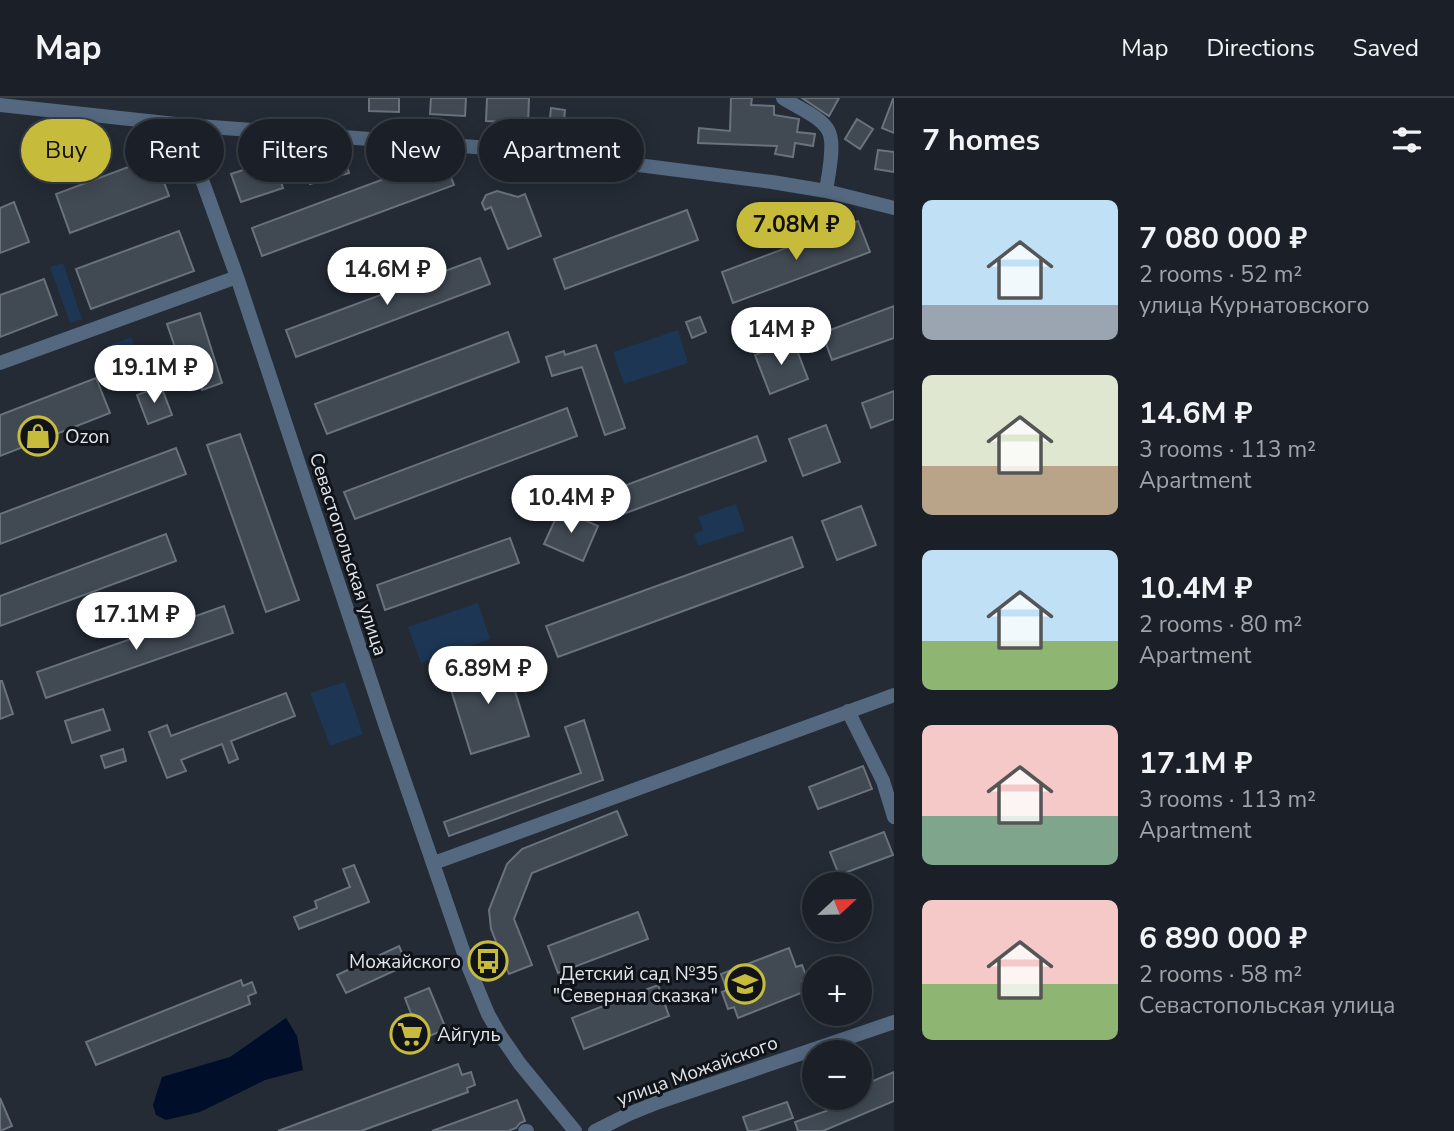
<!DOCTYPE html>
<html lang="en">
<head>
<meta charset="utf-8">
<style>
  body { margin:0; font-family:"Nunito Sans",sans-serif; background:#242830; color:#f1f3f6; height:100vh; display:flex; flex-direction:column; font-size:26px; white-space:nowrap }
  * { box-sizing:border-box; margin:0 }
  p { font-size:23px; color:#a0a3a8 }
  .icon { flex:none; width:38px; height:38px; fill:none; stroke:currentColor; stroke-width:2; stroke-linecap:round; stroke-linejoin:round }
  .map { position:relative; flex:1; overflow:hidden }
  .panel { display:flex; flex-direction:column; background:#1b2028; width:560px }
  .panel>* { flex:none }
  .hud { position:absolute; left:21px; top:21px; width:665px; height:63px; display:flex; gap:14px }
  .needle { width:46px; rotate:68deg }
  .controls { position:absolute; left:802px; top:774px; display:grid; gap:14px }
  .controls a { display:grid; place-items:center; width:70px; height:70px; border-radius:50%; background:#1b2028; box-shadow:0 4px 18px #0003,0 0 0 2px #393e45; font-size:35px }
  .price { position:absolute; translate:-50% -60px; padding:0 16px; border-radius:24px; background:#fff; color:#222; font-size:23px; line-height:46px; filter:drop-shadow(0 2px 4px #0008) }
  .price::after { content:''; position:absolute; left:50%; top:42px; width:21px; height:16px; margin-left:-10px; background:inherit; clip-path:polygon(0 0,100% 0,50% 100%) }
  .price.selected { background:#c7bb3c; color:#111 }
  ul { padding:0; list-style:none }
  li { display:flex; align-items:center; gap:21px; height:175px; padding:0 28px }
  li span { display:grid; place-items:center; flex:none; width:196px; height:140px; border-radius:10px; color:#555 }
  li>.icon { margin-inline-start:auto }
  span .icon { width:84px; height:84px; fill:#fffc; stroke-width:1 }
  li b { font-size:30px }
  h2 { display:flex; justify-content:space-between; align-items:center; height:84px; padding:0 28px; font-size:30px }
  .tag { padding:0 24px; border-radius:32px; background:#1b2028; box-shadow:0 4px 18px #0003,0 0 0 2px #393e45; font-size:24px; line-height:63px }
  .tag.selected { background:#c7bb3c; color:#111 }
  header { display:flex; align-items:center; gap:42px; box-sizing:border-box; height:98px; padding:0 35px; background:#1b2028; border-bottom:2px solid #393e45 }
  header strong { font-size:33px }
  nav { display:flex; gap:38px; margin-inline-start:auto; font-size:24px }
  main { display:flex; flex:1; min-height:0 }
  .map>svg:first-child { display:block }
  .green { fill:#1d3654 }
  .water { fill:#000e29 }
  .building { fill:#414953; stroke:#69727d; stroke-width:2 }
  .lines { fill:none; stroke-linecap:round; stroke-linejoin:round }
  .minor { stroke:#546880; stroke-width:14 }
  .labels { text-anchor:middle; stroke-width:6; stroke-linejoin:round; paint-order:stroke }
  .poi-label { font-size:19px; fill:#e1e6ed; stroke:#101318; text-anchor:start }
  .street-label { font-size:19px; fill:#e1e6ed; stroke:#101318 }
</style>
</head>
<body>
<header>
<strong>Map</strong>
<nav><a>Map</a><a>Directions</a><a>Saved</a></nav>
</header>
<main>
<div class="map">
<svg width="894" height="1033" viewBox="0 0 894 1033">
  <rect width="100%" height="100%" fill="#242b35"/>
  <path class="green" d="M 63,165 L 82,221 L 70,225 L 50,169 Z
    M 678,232 L 688,265 L 624,286 L 613,254 Z
    M 131,239 L 148,285 L 123,294 L 107,248 Z
    M 736,406 L 745,433 L 698,448 L 694,436 L 703,432 L 698,419 Z
    M 478,505 L 490,541 L 421,565 L 408,529 Z
    M 345,584 L 363,636 L 330,648 L 310,595 Z"/>
  <path class="water" d="M 286,920 L 297,938 L 303,972 L 265,982 L 200,1014 L 166,1022 L 156,1017 L 153,1007 L 162,979 L 230,959 Z"/>
  <path class="building" d="M 369,0 L 399,0 L 399,14 L 369,13 Z
    M 431,0 L 466,0 L 465,18 L 430,16 Z
    M 487,0 L 529,0 L 528,25 L 486,23 Z
    M 731,0 L 752,0 L 751,7 L 774,8 L 774,17 L 799,21 L 797,34 L 815,36 L 813,48 L 795,45 L 793,59 L 775,56 L 777,48 L 698,45 L 699,30 L 730,33 Z
    M 802,0 L 839,0 L 829,18 Z
    M 893,1 L 894,1 L 894,35 L 882,30 Z
    M 551,10 L 565,12 L 563,33 L 549,31 Z
    M 857,21 L 873,31 L 860,51 L 845,41 Z
    M 878,52 L 894,54 L 894,74 L 875,71 Z
    M 344,57 L 349,75 L 310,86 L 305,68 Z
    M 155,59 L 169,98 L 70,135 L 56,96 Z
    M 443,59 L 454,87 L 262,158 L 252,130 Z
    M 274,62 L 283,90 L 241,104 L 231,76 Z
    M 497,93 L 518,99 L 525,96 L 541,138 L 508,151 L 491,109 L 485,112 L 482,105 L 486,97 Z
    M 14,104 L 29,144 L 0,155 L 0,110 Z
    M 687,112 L 698,142 L 565,191 L 554,161 Z
    M 858,123 L 870,154 L 733,205 L 722,174 Z
    M 179,133 L 194,173 L 91,211 L 76,171 Z
    M 480,160 L 490,186 L 296,259 L 286,232 Z
    M 44,181 L 57,217 L 0,239 L 0,197 Z
    M 894,208 L 894,240 L 832,262 L 822,235 Z
    M 200,215 L 222,285 L 202,292 L 193,263 L 181,267 L 167,226 Z
    M 700,219 L 706,234 L 692,240 L 686,224 Z
    M 508,234 L 519,264 L 327,336 L 315,306 Z
    M 793,242 L 808,281 L 770,296 L 755,257 Z
    M 596,247 L 625,330 L 605,337 L 582,269 L 552,278 L 546,259 L 564,253 L 565,257 Z
    M 96,280 L 110,315 L 0,358 L 0,317 Z
    M 161,288 L 172,317 L 148,326 L 137,297 Z
    M 894,293 L 894,321 L 871,330 L 862,305 Z
    M 567,310 L 577,338 L 355,421 L 344,394 Z
    M 826,327 L 840,364 L 803,378 L 789,341 Z
    M 240,336 L 299,502 L 266,514 L 207,347 Z
    M 757,338 L 766,363 L 607,422 L 597,398 Z
    M 176,350 L 186,376 L 0,446 L 0,416 Z
    M 861,408 L 876,447 L 837,462 L 822,423 Z
    M 560,411 L 598,428 L 583,463 L 544,446 Z
    M 166,436 L 176,463 L 0,528 L 0,498 Z
    M 792,439 L 803,469 L 558,559 L 546,528 Z
    M 510,440 L 519,465 L 385,512 L 377,487 Z
    M 224,508 L 233,535 L 46,600 L 37,574 Z
    M 505,561 L 529,638 L 471,656 L 447,579 Z
    M 0,583 L 2,583 L 13,616 L 0,621 Z
    M 286,595 L 295,618 L 231,643 L 238,661 L 229,665 L 222,646 L 181,662 L 186,673 L 167,680 L 149,634 L 167,627 L 171,638 Z
    M 103,611 L 110,632 L 72,645 L 65,623 Z
    M 584,622 L 603,682 L 449,738 L 444,724 L 581,675 L 565,629 Z
    M 123,651 L 126,663 L 105,670 L 101,658 Z
    M 863,668 L 872,691 L 818,711 L 809,689 Z
    M 617,713 L 627,737 L 532,775 L 514,821 L 532,867 L 509,876 L 491,831 L 489,812 L 507,766 L 522,751 Z
    M 884,734 L 893,757 L 839,777 L 830,754 Z
    M 354,767 L 369,804 L 299,831 L 294,819 L 317,810 L 315,803 L 350,789 L 343,771 Z
    M 638,814 L 648,841 L 558,875 L 548,848 Z
    M 399,848 L 407,867 L 346,895 L 337,877 Z
    M 789,850 L 796,869 L 802,867 L 807,880 L 802,883 L 806,893 L 738,920 L 734,909 L 728,911 L 722,894 L 727,892 L 721,876 Z
    M 241,882 L 243,888 L 252,884 L 256,895 L 248,898 L 250,906 L 96,967 L 86,944 Z
    M 658,887 L 669,918 L 584,951 L 572,920 Z
    M 429,890 L 446,931 L 408,947 L 400,929 L 414,923 L 405,900 Z
    M 458,966 L 462,977 L 471,974 L 475,987 L 467,990 L 468,994 L 361,1033 L 278,1033 Z
    M 894,974 L 894,1003 L 823,1033 L 798,1033 L 795,1024 L 829,1012 L 825,1003 L 834,999 L 859,999 L 859,989 Z
    M 0,1000 L 12,1028 L 0,1033 Z
    M 517,1002 L 525,1023 L 520,1025 L 516,1030 L 508,1033 L 432,1033 Z
    M 787,1004 L 793,1020 L 755,1033 L 748,1033 L 743,1019 Z"/>
  <g class="lines">
    <path class="minor" d="M 783,0 C 796,9 820,18 828,32 C 836,45 828,78 826,93
      M 0,7 L 185,27 L 528,53 L 772,84 L 826,93 L 894,110
      M 185,27 L 192,54 L 237,179 L 386,629 L 469,870 L 488,916 L 500,937 L 520,966 L 575,1033
      M 0,265 L 237,179
      M 848,613 L 883,683 L 894,719
      M 434,765 L 894,597
      M 525,1033 L 527,1033
      M 595,1033 L 629,1016 L 656,1005 L 894,924"/>
  </g>
  <defs>
    <g id="shop-ring" transform="scale(2.0125)"><circle r="9.5" fill="#101318" stroke="#c7bb3c" stroke-width="1.5"/><path d="M-5-2.5h2.3a2.7 3.5 0 0 1 5.4 0H5L5.5 6h-11ZM-1.5-2.5h3a1.5 2.3 0 0 0-3 0Z" fill="#c7bb3c"/></g>
    <g id="bus-ring" transform="scale(2.0125)"><circle r="9.5" fill="#101318" stroke="#c7bb3c" stroke-width="1.5"/><path d="M-5-6H5V4H4V6H2V4H-2V6H-4V4H-5ZM-3.5-4V0h7V-4ZM-3.5 1.2v1.5H-2V1.2ZM2 1.2v1.5H3.5V1.2Z" fill="#c7bb3c"/></g>
    <g id="school-ring" transform="scale(2.0125)"><circle r="9.5" fill="#101318" stroke="#c7bb3c" stroke-width="1.5"/><path d="M0-5L7-2L0 1L-7-2ZM-4 1L0 2.5L4 1V4Q0 6-4 4Z" fill="#c7bb3c"/></g>
    <g id="supermarket-ring" transform="scale(2.0125)"><circle r="9.5" fill="#101318" stroke="#c7bb3c" stroke-width="1.5"/><path d="M-6-5.5h2.5l.6 2H6L4.5 2H-2.5L-4.4-4H-6ZM-1.5 3.2a1.3 1.3 0 1 0 .1 0ZM3 3.2a1.3 1.3 0 1 0 .1 0Z" fill="#c7bb3c"/></g>
  </defs>
  <g fill-rule="evenodd">
    <use href="#shop-ring" x="38" y="338"/>
    <use href="#bus-ring" x="488" y="863"/>
    <use href="#school-ring" x="745" y="886"/>
    <use href="#supermarket-ring" x="410" y="936"/>
  </g>
  <g class="labels">
    <g class="poi-label">
      <text x="65" y="345">Ozon</text>
      <text x="461" y="870" text-anchor="end">Можайского</text>
      <text x="718" y="882" text-anchor="end">Детский сад №35<tspan x="718" dy="22">"Северная сказка"</tspan></text>
      <text x="437" y="943">Айгуль</text>
    </g>
    <g class="street-label">
      <text transform="translate(349 456) rotate(72)" y="7">Севастопольская улица</text>
      <text transform="translate(697 972) rotate(-20)" y="7">улица Можайского</text>
    </g>
  </g>
</svg>
<div class="controls">
<a><svg class="needle" viewBox="-14 -14 28 28"><path d="M0-13l5 13h-10z" fill="#e53935"/><path d="M0 13l5-13h-10z" fill="#a0a3a8"/></svg></a>
<a>+</a>
<a>−</a>
</div>
<b class="price selected" style="left:796px;top:164px">7.08M ₽</b>
<b class="price" style="left:387px;top:209px">14.6M ₽</b>
<b class="price" style="left:781px;top:269px">14M ₽</b>
<b class="price" style="left:154px;top:307px">19.1M ₽</b>
<b class="price" style="left:571px;top:437px">10.4M ₽</b>
<b class="price" style="left:136px;top:554px">17.1M ₽</b>
<b class="price" style="left:488px;top:608px">6.89M ₽</b>
<div class="hud">
<a class="tag selected">Buy</a>
<a class="tag">Rent</a>
<a class="tag">Filters</a>
<a class="tag">New</a>
<a class="tag">Apartment</a>
</div>
</div>
<section class="panel">
<h2>7 homes<svg class="icon" aria-label="filters" viewBox="0 0 24 24"><path d="M4 7h16M4 17h16"/><circle cx="9" cy="7" r="2"/><circle cx="15" cy="17" r="2"/></svg></h2>
<ul>
<li><span style="background:linear-gradient(#bfe0f5 75%,#9aa5b1 0)"><svg class="icon" aria-label="home" viewBox="0 0 24 24"><path d="M3 11l9-7 9 7M6 9v11h12V9"/></svg></span><div><b>7 080 000 ₽</b><p>2 rooms · 52 m²</p><p>улица Курнатовского</p></div></li>
<li><span style="background:linear-gradient(#dfe7d0 65%,#b9a48a 0)"><svg class="icon" aria-label="home" viewBox="0 0 24 24"><path d="M3 11l9-7 9 7M6 9v11h12V9"/></svg></span><div><b>14.6M ₽</b><p>3 rooms · 113 m²</p><p>Apartment</p></div></li>
<li><span style="background:linear-gradient(#bfe0f5 65%,#8fb573 0)"><svg class="icon" aria-label="home" viewBox="0 0 24 24"><path d="M3 11l9-7 9 7M6 9v11h12V9"/></svg></span><div><b>10.4M ₽</b><p>2 rooms · 80 m²</p><p>Apartment</p></div></li>
<li><span style="background:linear-gradient(#f6c9c9 65%,#7fa58c 0)"><svg class="icon" aria-label="home" viewBox="0 0 24 24"><path d="M3 11l9-7 9 7M6 9v11h12V9"/></svg></span><div><b>17.1M ₽</b><p>3 rooms · 113 m²</p><p>Apartment</p></div></li>
<li><span style="background:linear-gradient(#f6c9c9 60%,#8fb573 0)"><svg class="icon" aria-label="home" viewBox="0 0 24 24"><path d="M3 11l9-7 9 7M6 9v11h12V9"/></svg></span><div><b>6 890 000 ₽</b><p>2 rooms · 58 m²</p><p>Севастопольская улица</p></div></li>
</ul>
</section>
</main>
</body>
</html>
